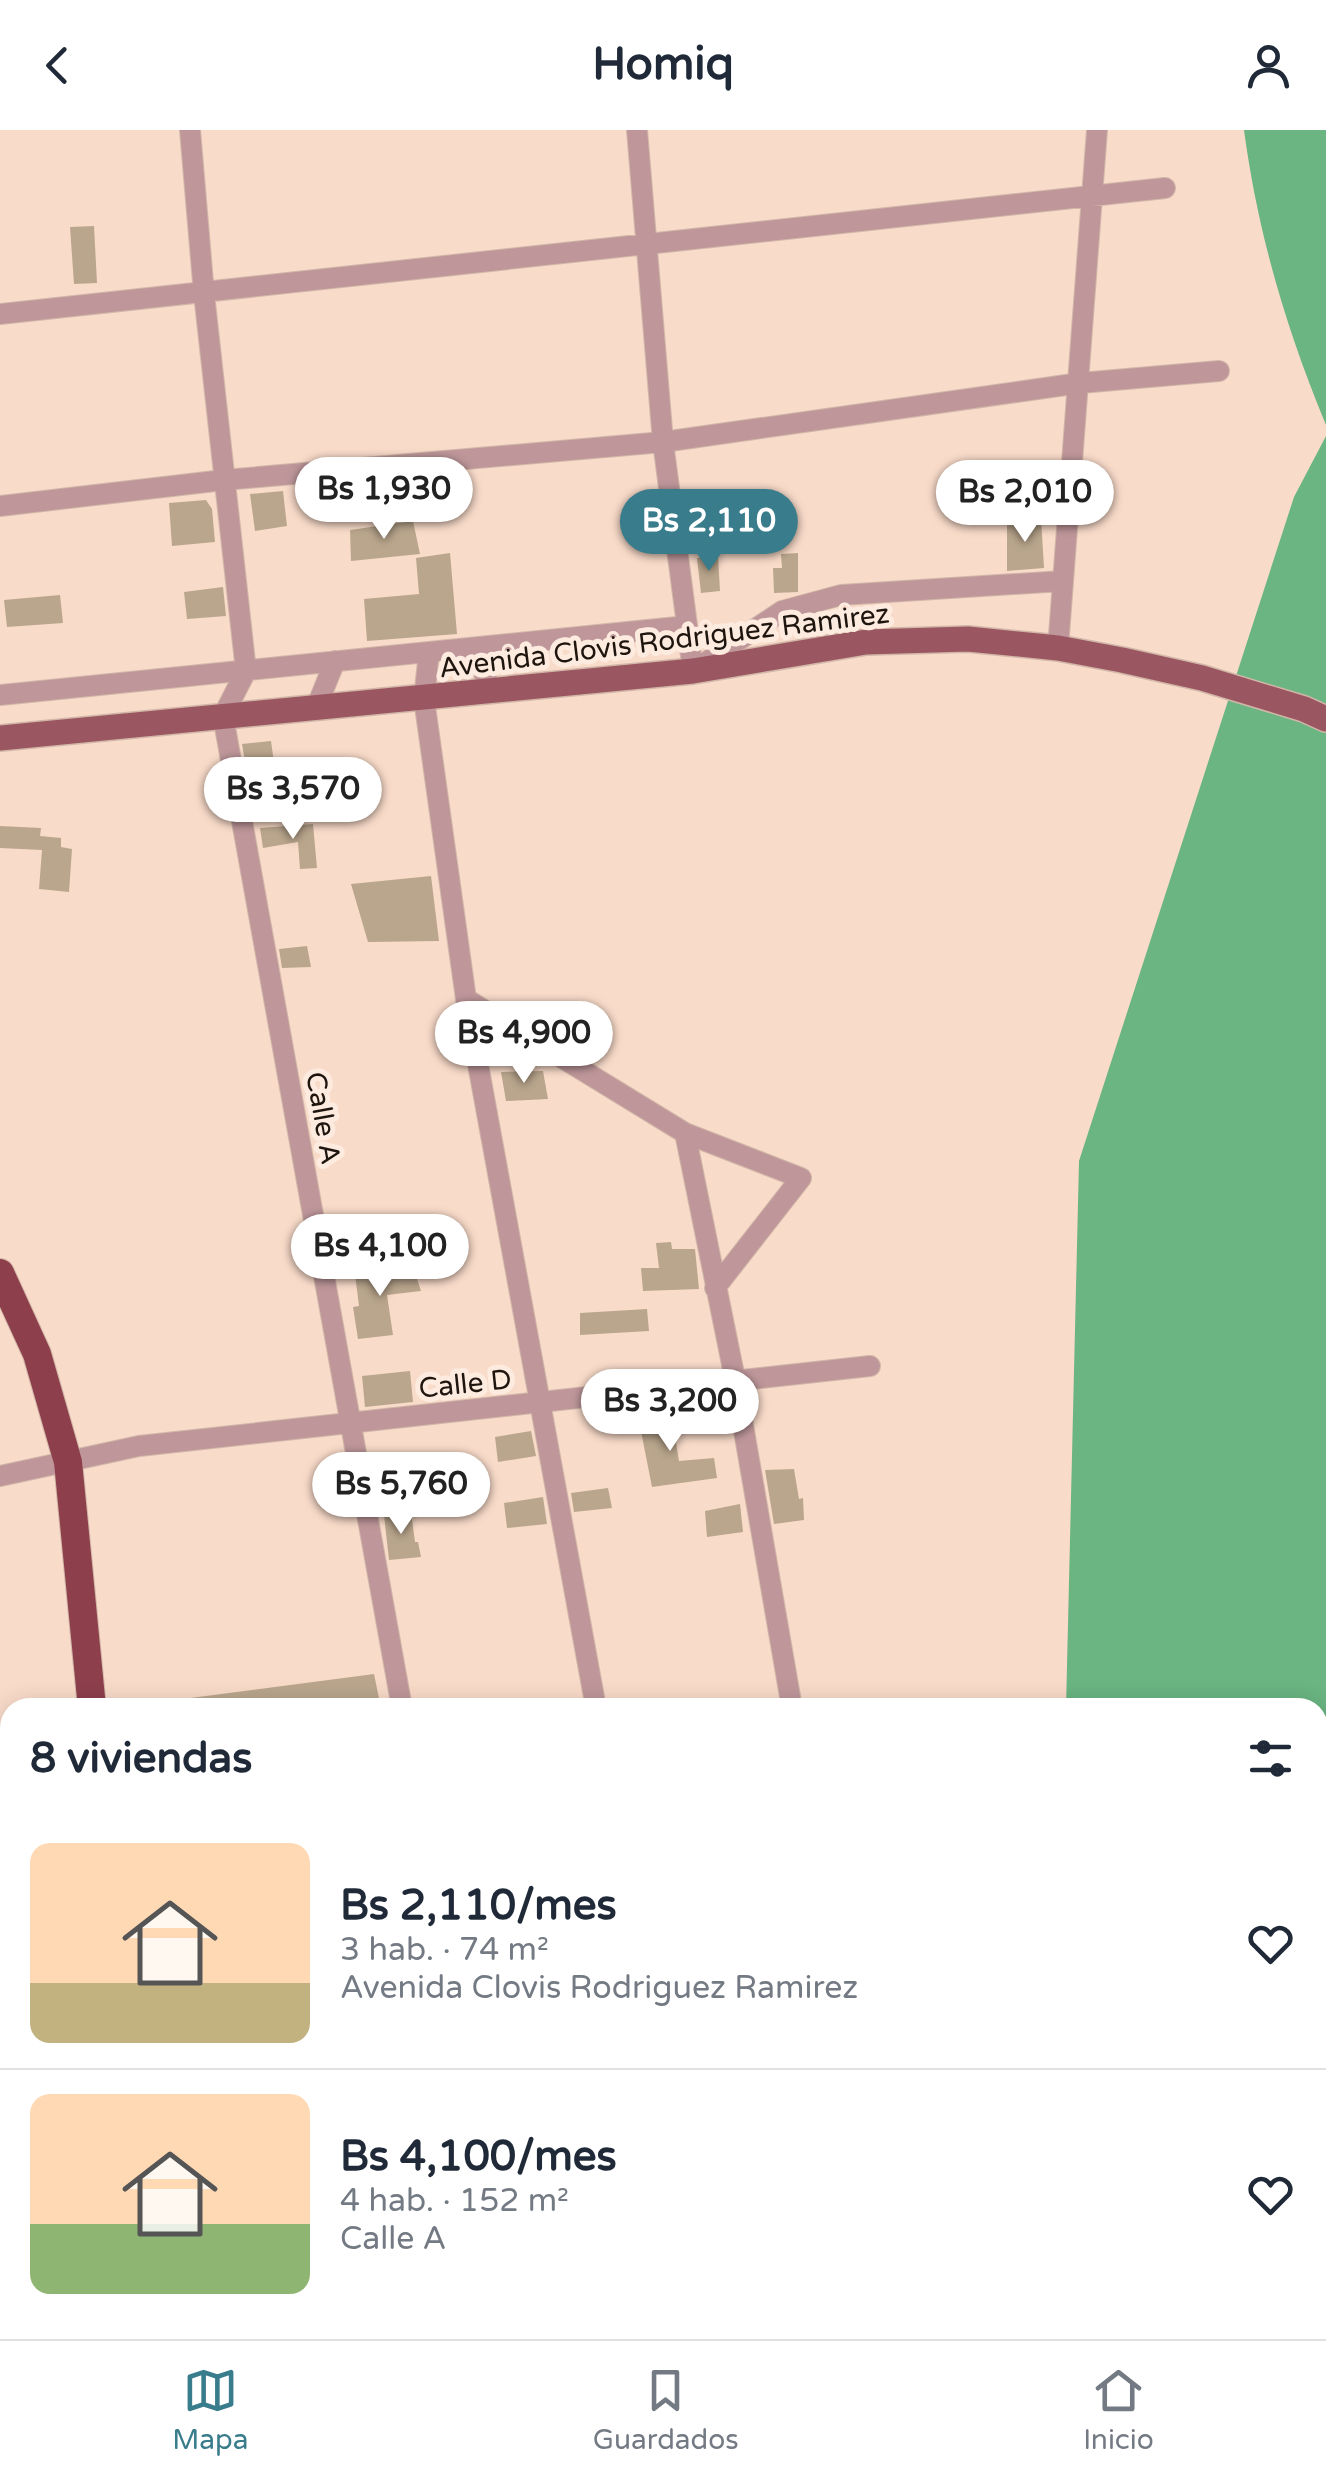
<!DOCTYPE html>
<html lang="es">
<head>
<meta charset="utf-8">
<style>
  body { margin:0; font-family:"Varela Round",sans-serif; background:#f6f6f7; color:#1f2937; height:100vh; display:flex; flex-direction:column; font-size:38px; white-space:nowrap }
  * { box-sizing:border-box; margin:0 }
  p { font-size:32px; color:#747a83 }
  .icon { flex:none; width:55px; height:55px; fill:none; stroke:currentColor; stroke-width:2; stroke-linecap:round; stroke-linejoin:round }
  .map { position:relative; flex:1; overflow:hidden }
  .side { position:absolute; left:0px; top:1568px; width:1328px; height:642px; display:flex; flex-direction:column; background:#fff; border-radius:30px 30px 0 0; box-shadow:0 5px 25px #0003 }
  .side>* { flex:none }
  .price { position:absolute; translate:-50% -85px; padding:0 22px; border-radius:35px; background:#fff; color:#222; font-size:32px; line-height:65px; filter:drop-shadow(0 2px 5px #0008) }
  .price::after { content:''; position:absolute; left:50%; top:60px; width:30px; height:22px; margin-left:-15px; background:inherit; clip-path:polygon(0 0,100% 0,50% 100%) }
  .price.selected { background:#397c8c; color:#fff }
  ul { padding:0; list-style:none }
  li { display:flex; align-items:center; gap:30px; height:250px; padding:0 30px }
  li+li { border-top:2px solid #e0e1e3 }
  li span { display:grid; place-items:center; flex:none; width:280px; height:200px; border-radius:20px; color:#555 }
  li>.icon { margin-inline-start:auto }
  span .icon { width:120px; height:120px; fill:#fffc; stroke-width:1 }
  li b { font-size:42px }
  h2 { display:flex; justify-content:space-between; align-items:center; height:120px; padding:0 30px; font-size:42px }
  header { display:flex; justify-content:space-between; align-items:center; height:130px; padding:0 30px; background:#fff; font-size:45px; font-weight:700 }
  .tabs { display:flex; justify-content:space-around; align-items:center; height:140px; border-top:2px solid #e0e1e3; background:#fff; font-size:28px; color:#747a83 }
  .tabs a { display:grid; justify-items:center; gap:5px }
  .tabs .selected { color:#397c8c }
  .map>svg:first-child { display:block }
  .forest { fill:#6ab582 }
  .building { fill:#baa68d }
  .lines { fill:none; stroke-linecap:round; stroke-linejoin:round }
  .minor-casing { stroke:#d2b7a8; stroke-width:22 }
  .major-casing { stroke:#d2b7a8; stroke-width:28 }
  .highway-casing { stroke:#d2b7a8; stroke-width:30 }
  .minor { stroke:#bf979b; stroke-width:20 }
  .major { stroke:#9b5761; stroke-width:25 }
  .highway { stroke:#8d3f4c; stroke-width:28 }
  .labels { text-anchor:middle; stroke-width:10; stroke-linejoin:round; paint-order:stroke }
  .street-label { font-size:28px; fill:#1f150f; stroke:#fdebe0 }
</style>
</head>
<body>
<header><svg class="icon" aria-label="back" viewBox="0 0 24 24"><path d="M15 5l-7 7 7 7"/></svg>Homiq<svg class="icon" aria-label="person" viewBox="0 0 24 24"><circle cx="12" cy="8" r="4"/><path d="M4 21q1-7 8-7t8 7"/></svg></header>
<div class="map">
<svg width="1326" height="2209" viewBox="0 0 1326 2209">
  <rect width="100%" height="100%" fill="#f9dbc9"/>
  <path class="forest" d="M 1244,0 L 1326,0 L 1326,295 C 1286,198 1258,104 1244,0 Z
    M 1326,306 L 1326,1705 L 1318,1725 L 1318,1578 L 1066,1578 L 1079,1031 L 1294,367 Z
    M 504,2200 L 1098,2200 L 1091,2209 L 528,2209 Z"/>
  <path class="building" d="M 94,96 L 97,153 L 74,154 L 70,97 Z
    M 283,361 L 287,396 L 255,401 L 250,364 Z
    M 206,370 L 212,379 L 215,412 L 172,416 L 169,373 Z
    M 1041,388 L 1044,438 L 1007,441 L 1007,390 Z
    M 413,391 L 420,424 L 351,431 L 350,400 Z
    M 450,423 L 457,504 L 367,511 L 364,469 L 419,464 L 416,428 Z
    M 798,423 L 798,462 L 774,463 L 773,438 L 782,438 L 781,424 Z
    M 718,426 L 720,461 L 701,463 L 697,428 Z
    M 223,457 L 226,486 L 187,489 L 184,462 Z
    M 60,465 L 63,493 L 7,497 L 4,470 Z
    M 271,611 L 279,669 L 252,672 L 242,614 Z
    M 313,694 L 317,738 L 300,739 L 298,712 L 263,718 L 260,698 Z
    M 0,696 L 41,698 L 40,706 L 61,708 L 61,717 L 72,719 L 69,762 L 39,759 L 42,720 L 0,718 Z
    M 431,746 L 439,811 L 368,812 L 351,754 Z
    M 307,816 L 311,837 L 282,838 L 279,819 Z
    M 543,941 L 548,969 L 506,971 L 501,942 Z
    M 384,1085 L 391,1110 L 353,1113 L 349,1089 Z
    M 671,1112 L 672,1119 L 695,1119 L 699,1159 L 643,1161 L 641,1138 L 659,1138 L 656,1113 Z
    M 413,1137 L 421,1161 L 387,1165 L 393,1205 L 358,1209 L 353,1177 L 359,1176 L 355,1144 Z
    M 647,1179 L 649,1201 L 580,1205 L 580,1183 Z
    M 410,1241 L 413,1272 L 365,1277 L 362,1246 Z
    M 671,1282 L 679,1331 L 714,1328 L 717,1348 L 652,1357 L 638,1286 Z
    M 531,1301 L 536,1326 L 498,1332 L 495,1307 Z
    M 794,1339 L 799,1369 L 803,1368 L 804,1390 L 774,1394 L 765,1340 Z
    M 608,1358 L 612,1378 L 574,1382 L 571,1363 Z
    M 543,1367 L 547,1394 L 507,1398 L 504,1373 Z
    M 740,1374 L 743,1402 L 707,1407 L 705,1381 Z
    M 411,1382 L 415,1412 L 418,1412 L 421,1427 L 389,1430 L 384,1385 Z
    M 374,1544 L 381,1578 L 184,1578 L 183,1569 Z"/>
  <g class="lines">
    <g class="minor-casing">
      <path id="minor" d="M 190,0 L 204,164 L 246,541 L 223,586 L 402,1578
        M 637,0 L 663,312 L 693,541 L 782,481 L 841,465 L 1063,451
        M 0,184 L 1165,58
        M 0,376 L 224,350 L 663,312 L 1080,253 L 1219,241
        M 473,518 L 492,562
        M 1058,518 L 1097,0
        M 429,522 L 424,569 L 466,869 L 596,1578
        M 0,565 L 687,496
        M 316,578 L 335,531
        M 466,869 L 685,1003 L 801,1048 L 715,1158
        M 685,1003 L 735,1249 L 792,1578
        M 0,1346 L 139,1316 L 870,1236
        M 0,1809 L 10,1807
        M 1318,1816 L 1326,1815
        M 1318,2004 L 1326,2002
        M 224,2200 L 225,2209
        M 1165,2209 L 1165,2200"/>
    </g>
    <g class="major-casing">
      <path id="major" d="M 0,608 L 693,541 L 866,512 L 968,509 L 1058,518 L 1122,530 L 1202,548 L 1304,579 L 1326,589
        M 1248,2209 L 1326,2200"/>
    </g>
    <g class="highway-casing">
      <path id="highway" d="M 0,1143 L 37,1224 L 68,1332 L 92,1578
        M 173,2200 L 175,2209"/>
    </g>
    <use href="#minor" class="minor"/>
    <use href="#major" class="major"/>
    <use href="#highway" class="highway"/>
  </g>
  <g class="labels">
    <g class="street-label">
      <text transform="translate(664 510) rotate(-7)" y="10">Avenida Clovis Rodriguez Ramirez</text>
      <text transform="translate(324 988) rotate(80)" y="10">Calle A</text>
      <text transform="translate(465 1253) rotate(-6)" y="10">Calle D</text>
    </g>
  </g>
</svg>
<b class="price" style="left:384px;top:412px">Bs 1,930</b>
<b class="price" style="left:1025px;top:415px">Bs 2,010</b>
<b class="price selected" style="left:709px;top:444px">Bs 2,110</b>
<b class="price" style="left:293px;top:712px">Bs 3,570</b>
<b class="price" style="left:524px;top:956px">Bs 4,900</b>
<b class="price" style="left:380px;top:1169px">Bs 4,100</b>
<b class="price" style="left:670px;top:1324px">Bs 3,200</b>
<b class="price" style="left:401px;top:1407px">Bs 5,760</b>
<section class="side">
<h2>8 viviendas<svg class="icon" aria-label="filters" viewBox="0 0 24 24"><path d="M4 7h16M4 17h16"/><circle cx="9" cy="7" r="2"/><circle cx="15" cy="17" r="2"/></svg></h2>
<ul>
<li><span style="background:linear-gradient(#ffd9b3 70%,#c2b280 0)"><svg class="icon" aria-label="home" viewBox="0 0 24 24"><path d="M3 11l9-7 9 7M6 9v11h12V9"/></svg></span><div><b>Bs 2,110/mes</b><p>3 hab. · 74 m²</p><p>Avenida Clovis Rodriguez Ramirez</p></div><svg class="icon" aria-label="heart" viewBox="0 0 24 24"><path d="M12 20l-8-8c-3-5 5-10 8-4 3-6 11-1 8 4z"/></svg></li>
<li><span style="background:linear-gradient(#ffd9b3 65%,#8fb573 0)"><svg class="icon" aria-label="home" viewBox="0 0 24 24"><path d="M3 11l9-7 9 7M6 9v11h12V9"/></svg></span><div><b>Bs 4,100/mes</b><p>4 hab. · 152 m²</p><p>Calle A</p></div><svg class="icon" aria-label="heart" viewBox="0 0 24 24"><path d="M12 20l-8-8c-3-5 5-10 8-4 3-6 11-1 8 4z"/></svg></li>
</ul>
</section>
</div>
<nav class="tabs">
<a class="selected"><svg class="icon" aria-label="map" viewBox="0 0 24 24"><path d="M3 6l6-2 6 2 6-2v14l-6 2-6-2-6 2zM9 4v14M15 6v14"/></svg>Mapa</a>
<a><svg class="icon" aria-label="saved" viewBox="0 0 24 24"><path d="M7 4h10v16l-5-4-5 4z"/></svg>Guardados</a>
<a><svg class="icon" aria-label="home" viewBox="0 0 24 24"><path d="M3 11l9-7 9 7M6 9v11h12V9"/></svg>Inicio</a>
</nav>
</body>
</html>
